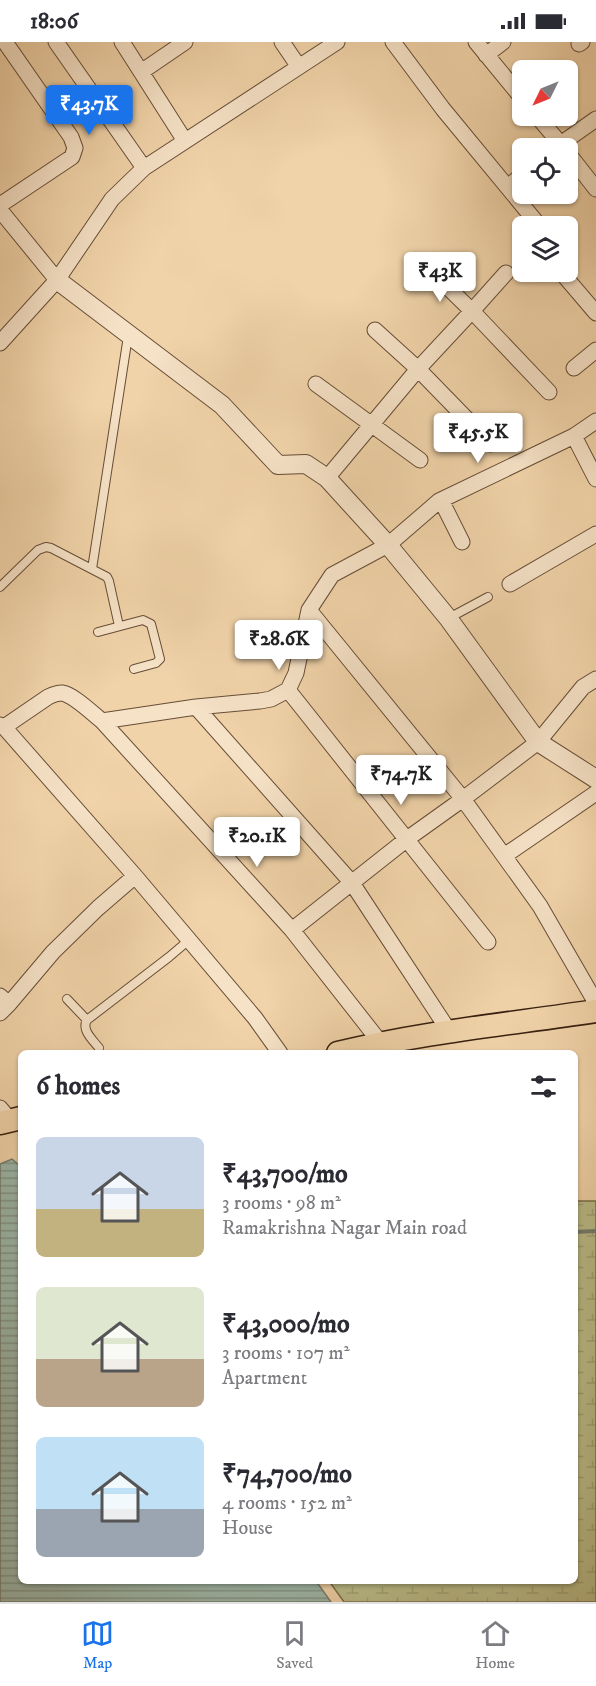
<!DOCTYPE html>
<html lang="en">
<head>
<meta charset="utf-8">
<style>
  body { margin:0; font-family:"IM FELL DW Pica",serif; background:#f7f7f7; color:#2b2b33; height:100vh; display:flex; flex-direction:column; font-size:22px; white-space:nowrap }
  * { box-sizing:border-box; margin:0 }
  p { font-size:20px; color:#7c7c81 }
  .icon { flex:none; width:33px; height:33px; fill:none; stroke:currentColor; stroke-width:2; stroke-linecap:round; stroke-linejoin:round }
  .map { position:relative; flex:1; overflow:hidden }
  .details { position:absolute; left:18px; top:1008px; width:560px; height:534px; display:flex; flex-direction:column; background:#fff; border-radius:9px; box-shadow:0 2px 4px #0004 }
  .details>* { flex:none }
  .needle { width:39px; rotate:227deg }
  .tools { position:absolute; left:512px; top:18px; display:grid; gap:12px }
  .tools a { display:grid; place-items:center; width:66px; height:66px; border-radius:9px; background:#fff; box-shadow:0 2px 4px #0004; font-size:30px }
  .price { position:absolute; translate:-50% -51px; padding:0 14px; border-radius:6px; background:#fff; color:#222; font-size:20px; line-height:39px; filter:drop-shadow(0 2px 3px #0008) }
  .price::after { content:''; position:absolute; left:50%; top:36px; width:18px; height:14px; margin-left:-9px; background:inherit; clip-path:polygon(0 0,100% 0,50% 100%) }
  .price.selected { background:#1a73e8; color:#fff }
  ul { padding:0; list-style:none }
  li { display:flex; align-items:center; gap:18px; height:150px; padding:0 18px }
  li span { display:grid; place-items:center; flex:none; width:168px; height:120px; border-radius:9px; color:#555 }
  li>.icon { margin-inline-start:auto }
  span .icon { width:72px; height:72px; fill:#fffc; stroke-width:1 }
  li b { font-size:26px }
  h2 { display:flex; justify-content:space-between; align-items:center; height:72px; padding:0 18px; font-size:26px }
  .status { display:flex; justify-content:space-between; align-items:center; height:42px; padding:0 30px; background:#fff; direction:ltr }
  .status svg { height:16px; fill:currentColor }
  .dock { display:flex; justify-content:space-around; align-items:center; height:84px; border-top:2px solid #e1e1e2; background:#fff; font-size:16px; color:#7c7c81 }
  .dock a { display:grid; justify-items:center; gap:3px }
  .dock .selected { color:#1a73e8 }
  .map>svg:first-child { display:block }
  .wetland { fill:url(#wetland-marsh); stroke:#786e4c; stroke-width:1.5 }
  .water { fill:url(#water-rules); stroke:#737b6c; stroke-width:1.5 }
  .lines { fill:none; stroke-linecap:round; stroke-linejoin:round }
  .stream { stroke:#737b6c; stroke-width:4 }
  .service-casing { stroke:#664d36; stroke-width:10 }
  .minor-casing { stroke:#664d36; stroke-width:17 }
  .tertiary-casing { stroke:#664d36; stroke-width:20 }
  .primary-casing { stroke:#37200f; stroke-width:25 }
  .service { stroke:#f6e2c7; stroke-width:8 }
  .minor { stroke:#f6e2c7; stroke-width:15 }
  .tertiary { stroke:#f6e2c7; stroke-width:18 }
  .primary { stroke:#f1d3a9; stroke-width:22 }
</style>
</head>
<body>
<div class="status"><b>18:06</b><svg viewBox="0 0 49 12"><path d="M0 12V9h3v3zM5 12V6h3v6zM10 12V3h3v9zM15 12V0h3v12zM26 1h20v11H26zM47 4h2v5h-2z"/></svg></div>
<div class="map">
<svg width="596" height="1560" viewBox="0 0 596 1560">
  <defs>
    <pattern id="wetland-marsh" width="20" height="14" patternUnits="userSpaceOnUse" patternTransform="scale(1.5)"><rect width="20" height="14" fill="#b9bc89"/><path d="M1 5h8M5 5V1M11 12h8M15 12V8" fill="none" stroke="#a0a175"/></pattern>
    <pattern id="water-rules" width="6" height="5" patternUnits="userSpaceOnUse" patternTransform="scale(1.5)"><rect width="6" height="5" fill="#9bb7aa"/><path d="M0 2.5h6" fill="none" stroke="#7f9489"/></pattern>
  </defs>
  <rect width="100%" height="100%" fill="#f1d3a9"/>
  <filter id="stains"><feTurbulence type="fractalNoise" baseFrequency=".00333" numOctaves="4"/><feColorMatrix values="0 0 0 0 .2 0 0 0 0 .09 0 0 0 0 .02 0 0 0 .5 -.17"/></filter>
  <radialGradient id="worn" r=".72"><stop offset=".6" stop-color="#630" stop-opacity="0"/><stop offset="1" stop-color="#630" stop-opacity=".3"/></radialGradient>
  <path class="wetland" d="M 575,1159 L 596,1159 L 596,1560 L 344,1560 L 329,1539 L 574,1539 Z"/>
  <path class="water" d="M 12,1117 L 21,1125 L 21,1539 L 316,1539 L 331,1560 L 0,1560 L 0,1122 Z"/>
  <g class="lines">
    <path class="stream" d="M 574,1190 L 596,1189"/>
    <g class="service-casing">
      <path id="service" d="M 92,527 L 128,294
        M 0,545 L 38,508 L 46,505 L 51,506 L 107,535 L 109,539 L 119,584
        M 449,576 L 488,555
        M 98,590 L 143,578 L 151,582 L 160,617 L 156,621 L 134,627
        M 67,957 L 87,978
        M 99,1006 C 93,998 81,988 87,978 L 169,915 L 189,898"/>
    </g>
    <g class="minor-casing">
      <path id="minor" d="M 56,0 L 144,126
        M 122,0 L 185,99
        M 282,0 L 299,25
        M 393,0 L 443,67 L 537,181
        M 476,0 L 522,56
        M 579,2 L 582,0
        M 486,13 L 503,0
        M 141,30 L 185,0
        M 537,74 L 564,106
        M 555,106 L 596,77
        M 567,110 L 596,147
        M 508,145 L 522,133
        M 0,163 L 72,115 L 75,106 L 71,95 L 5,0
        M 0,168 L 57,238
        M 432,230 L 472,269 L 506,231
        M 561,230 L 596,271
        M 375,288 L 418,327 L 491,402
        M 0,301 L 57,238 L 112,157 L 144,126 L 337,0
        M 574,326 L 596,308
        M 316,342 L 420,418
        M 574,394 L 596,437
        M 327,436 L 418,327 L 472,269 L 549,350
        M 441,458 L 462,500
        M 510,542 L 596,492
        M 309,568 L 463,757 L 540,864 L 596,961
        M 288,648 L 488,900
        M 196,665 L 352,841 L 449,989
        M 102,679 L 196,665 L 260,659 L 271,657 L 288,648 L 296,631 L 309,568 L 332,533 L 388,503 L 439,459 L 574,394 L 596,379
        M 0,683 L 4,685 L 135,834 L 255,976 L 280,1011
        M 4,685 L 48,655 C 52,653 57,651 62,651 C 74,653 92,671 102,679 L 292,888 L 380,1000
        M 504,814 L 596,751
        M 292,888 L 407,797 L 463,757 L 538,700 L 583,645 L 596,637
        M 0,954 L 9,962 L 0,971
        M 9,962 L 53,910 L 98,866 L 135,834
        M 0,1066 L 10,1078"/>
    </g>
    <g class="tertiary-casing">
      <path id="tertiary" d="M 57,238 L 222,363 L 278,423 L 306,422 L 327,436 L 388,503 L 448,576 L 538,700 L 596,737"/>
    </g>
    <g class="primary-casing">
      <path id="primary" d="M 338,1011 C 423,990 510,982 596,969
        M 0,1081 L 21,1076"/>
    </g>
    <use href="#service" class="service"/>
    <use href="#minor" class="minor"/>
    <use href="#tertiary" class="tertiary"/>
    <use href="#primary" class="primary"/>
  </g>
  <rect width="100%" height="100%" filter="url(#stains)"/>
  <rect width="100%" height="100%" fill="url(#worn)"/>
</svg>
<div class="tools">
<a><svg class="needle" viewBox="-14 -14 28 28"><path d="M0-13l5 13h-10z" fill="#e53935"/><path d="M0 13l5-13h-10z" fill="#7c7c81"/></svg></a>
<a><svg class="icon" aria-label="locate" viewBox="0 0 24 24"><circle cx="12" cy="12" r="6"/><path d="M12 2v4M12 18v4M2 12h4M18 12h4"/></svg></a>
<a><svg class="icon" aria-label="layers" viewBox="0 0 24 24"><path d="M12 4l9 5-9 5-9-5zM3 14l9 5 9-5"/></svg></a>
</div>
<b class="price selected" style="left:89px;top:94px">₹43.7K</b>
<b class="price" style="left:440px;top:261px">₹43K</b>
<b class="price" style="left:478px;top:422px">₹45.5K</b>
<b class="price" style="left:279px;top:629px">₹28.6K</b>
<b class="price" style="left:401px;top:764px">₹74.7K</b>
<b class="price" style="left:257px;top:826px">₹20.1K</b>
<section class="details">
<h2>6 homes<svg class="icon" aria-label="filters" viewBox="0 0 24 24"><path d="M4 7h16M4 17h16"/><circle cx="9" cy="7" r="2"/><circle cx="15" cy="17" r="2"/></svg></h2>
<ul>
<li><span style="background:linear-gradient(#c9d6e8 60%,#c2b280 0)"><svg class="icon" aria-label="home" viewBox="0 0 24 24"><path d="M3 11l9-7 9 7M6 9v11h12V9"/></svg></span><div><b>₹43,700/mo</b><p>3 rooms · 98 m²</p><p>Ramakrishna Nagar Main road</p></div></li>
<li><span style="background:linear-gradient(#dfe7d0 60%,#b9a48a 0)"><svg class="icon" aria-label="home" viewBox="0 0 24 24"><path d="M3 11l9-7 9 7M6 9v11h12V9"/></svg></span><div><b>₹43,000/mo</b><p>3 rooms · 107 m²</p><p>Apartment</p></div></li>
<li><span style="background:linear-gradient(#bfe0f5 60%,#9aa5b1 0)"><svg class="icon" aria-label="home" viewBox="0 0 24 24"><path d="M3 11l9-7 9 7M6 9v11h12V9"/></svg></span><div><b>₹74,700/mo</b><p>4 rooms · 152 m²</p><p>House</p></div></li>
</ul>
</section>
</div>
<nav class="dock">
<a class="selected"><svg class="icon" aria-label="map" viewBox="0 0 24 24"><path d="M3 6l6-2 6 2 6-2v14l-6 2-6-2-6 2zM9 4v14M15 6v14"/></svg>Map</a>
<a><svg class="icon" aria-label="saved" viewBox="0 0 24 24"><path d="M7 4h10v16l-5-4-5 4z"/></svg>Saved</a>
<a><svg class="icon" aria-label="home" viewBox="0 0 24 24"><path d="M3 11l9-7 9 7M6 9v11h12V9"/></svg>Home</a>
</nav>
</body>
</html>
